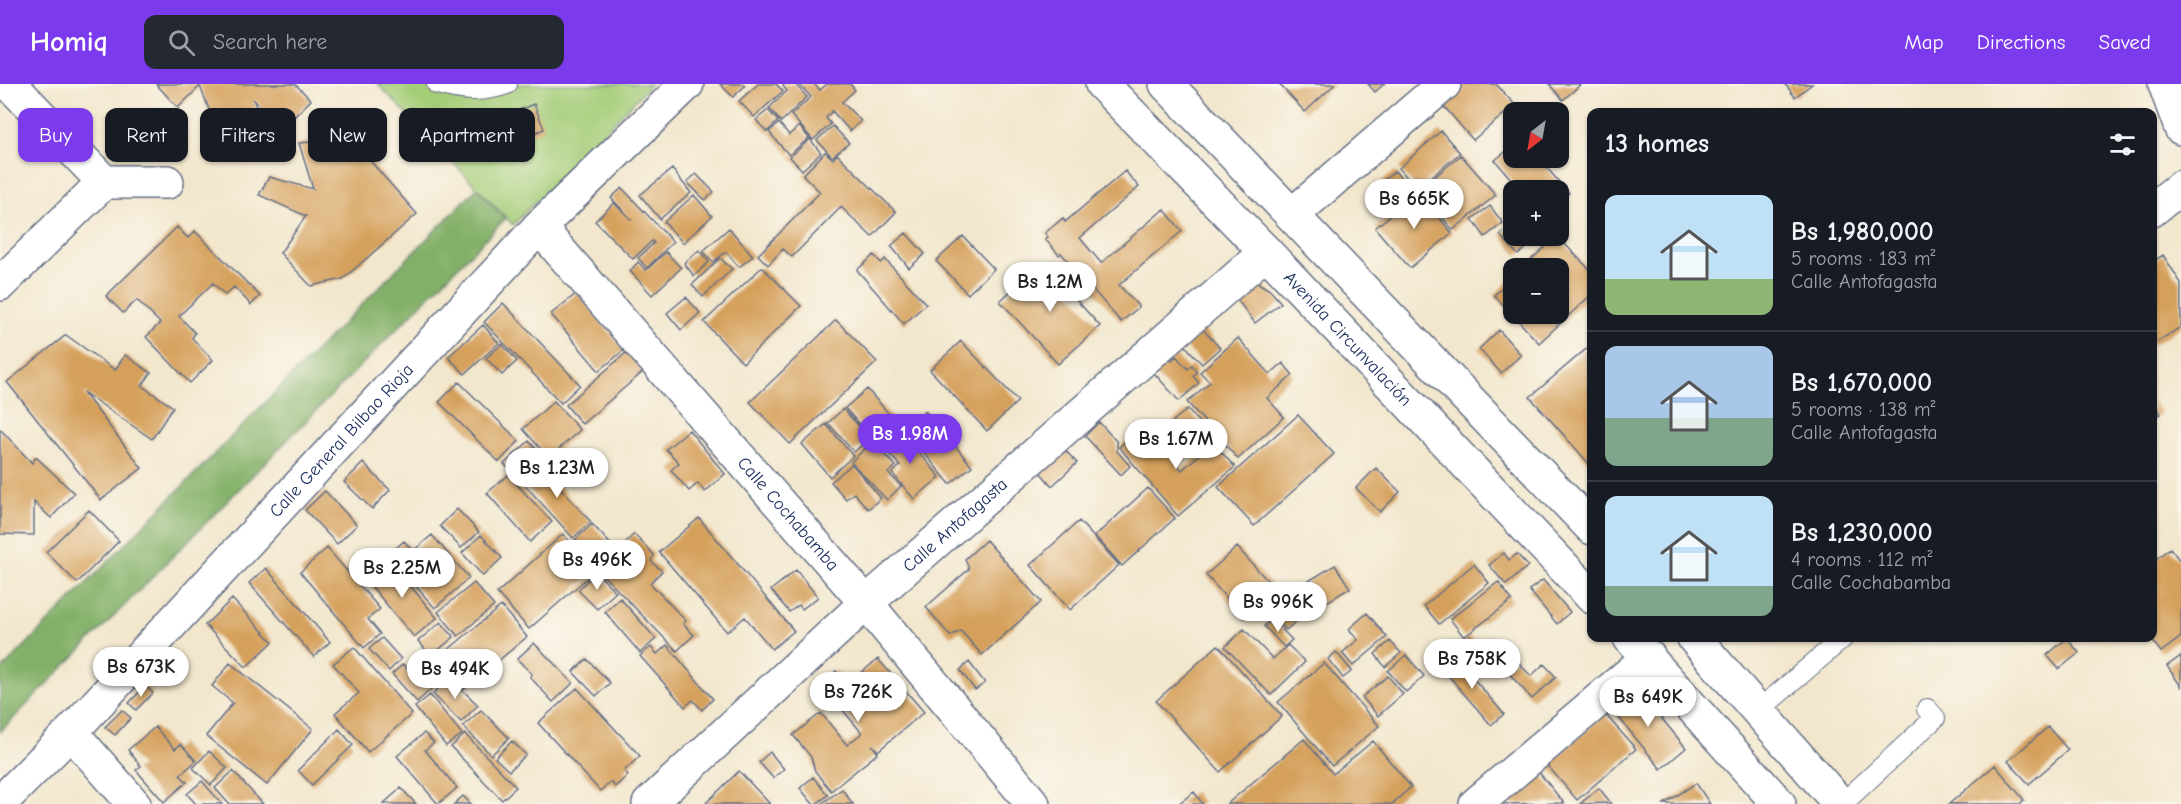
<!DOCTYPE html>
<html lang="en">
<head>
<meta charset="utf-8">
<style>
  body { margin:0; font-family:"Comic Neue",sans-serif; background:#242831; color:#f1f3f6; height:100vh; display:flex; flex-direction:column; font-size:22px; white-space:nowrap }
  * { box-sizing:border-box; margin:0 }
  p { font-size:20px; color:#9ea1a6 }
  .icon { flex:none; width:33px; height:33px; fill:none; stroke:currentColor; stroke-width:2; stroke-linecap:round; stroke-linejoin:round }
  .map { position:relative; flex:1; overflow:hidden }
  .sheet { position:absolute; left:1587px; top:24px; width:570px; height:534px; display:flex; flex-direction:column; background:#171b24; border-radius:12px; box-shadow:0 2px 4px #0004 }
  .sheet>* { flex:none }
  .banner { position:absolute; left:18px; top:24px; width:570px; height:54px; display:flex; gap:12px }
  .needle { width:39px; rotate:211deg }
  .fabs { position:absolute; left:1503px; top:18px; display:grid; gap:12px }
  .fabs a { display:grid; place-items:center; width:66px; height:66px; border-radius:12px; background:#171b24; box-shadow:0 2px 4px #0004; font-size:30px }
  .price { position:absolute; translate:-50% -51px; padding:0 14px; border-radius:21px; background:#fff; color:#222; font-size:20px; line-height:39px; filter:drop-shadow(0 2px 3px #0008) }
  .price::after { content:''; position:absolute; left:50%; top:36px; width:18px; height:14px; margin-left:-9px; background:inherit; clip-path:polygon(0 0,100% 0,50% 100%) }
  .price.on { background:#7c3aed; color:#fff }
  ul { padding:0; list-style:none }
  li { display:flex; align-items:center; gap:18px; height:150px; padding:0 18px }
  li+li { border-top:2px solid #363941 }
  li span { display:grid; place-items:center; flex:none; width:168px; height:120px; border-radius:12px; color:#555 }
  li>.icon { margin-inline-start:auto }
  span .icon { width:72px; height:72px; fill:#fffc; stroke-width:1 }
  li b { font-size:26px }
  h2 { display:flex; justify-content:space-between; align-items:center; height:72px; padding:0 18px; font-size:26px }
  .pill { padding:0 21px; border-radius:12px; background:#171b24; box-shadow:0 2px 4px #0004; font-size:21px; line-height:54px }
  .pill.on { background:#7c3aed; color:#fff }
  header { display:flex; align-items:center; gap:36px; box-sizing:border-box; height:84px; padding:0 30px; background:#7c3aed; color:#fff }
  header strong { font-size:28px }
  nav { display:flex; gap:33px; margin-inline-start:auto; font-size:21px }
  .search { width:420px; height:54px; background:#242831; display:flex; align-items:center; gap:15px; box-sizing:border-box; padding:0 21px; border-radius:12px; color:#9ea1a6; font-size:22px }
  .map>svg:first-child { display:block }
  .green { fill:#a4cd78; stroke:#607e6b; stroke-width:1.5 }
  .forest { fill:#83b068; stroke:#4f7063; stroke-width:1.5 }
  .building { fill:#d5a05b }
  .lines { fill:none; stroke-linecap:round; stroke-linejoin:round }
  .service-casing { stroke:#666f85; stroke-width:22 }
  .minor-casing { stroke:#666f85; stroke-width:36 }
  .secondary-casing { stroke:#666f85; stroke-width:36 }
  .service { stroke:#fff; stroke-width:20 }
  .minor { stroke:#fff; stroke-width:33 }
  .secondary { stroke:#fff; stroke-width:33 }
  .labels { text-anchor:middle; stroke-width:6; stroke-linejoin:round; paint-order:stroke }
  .street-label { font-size:18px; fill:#1b2f5e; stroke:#fbf7ec }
</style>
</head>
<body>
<header>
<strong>Homiq</strong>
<div class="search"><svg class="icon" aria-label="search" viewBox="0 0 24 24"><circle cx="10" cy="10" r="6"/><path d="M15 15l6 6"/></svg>Search here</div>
<nav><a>Map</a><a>Directions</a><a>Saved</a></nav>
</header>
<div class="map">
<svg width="2181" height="720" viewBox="0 0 2181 720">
  <rect width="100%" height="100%" fill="#fbf7ec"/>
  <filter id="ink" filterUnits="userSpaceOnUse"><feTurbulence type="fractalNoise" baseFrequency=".0167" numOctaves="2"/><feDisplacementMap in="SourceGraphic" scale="12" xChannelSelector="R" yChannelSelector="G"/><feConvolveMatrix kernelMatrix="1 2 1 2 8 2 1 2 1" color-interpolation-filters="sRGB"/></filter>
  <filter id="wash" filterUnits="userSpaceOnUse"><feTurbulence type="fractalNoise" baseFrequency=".008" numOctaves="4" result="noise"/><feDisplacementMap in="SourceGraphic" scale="24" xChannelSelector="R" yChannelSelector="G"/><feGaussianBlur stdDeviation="1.35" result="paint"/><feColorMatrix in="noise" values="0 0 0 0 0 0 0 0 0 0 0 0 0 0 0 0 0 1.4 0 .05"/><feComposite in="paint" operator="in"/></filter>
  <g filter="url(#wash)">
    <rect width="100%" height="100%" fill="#f2e7cd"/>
    <path class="green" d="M 378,0 L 651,0 L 513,141 Z"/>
    <path class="forest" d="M 477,104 L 505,135 L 0,648 L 0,587 Z"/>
    <g id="blocks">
      <path class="building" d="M 156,0 L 295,0 L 311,16 L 282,45 L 253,15 L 257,25 L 215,41 L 200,2 L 178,24 Z
        M 720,0 L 743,0 L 745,2 L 733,13 Z
        M 758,0 L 776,0 L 783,7 L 754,33 L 739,17 Z
        M 785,0 L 795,0 L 807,13 L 781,38 L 769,24 L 787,7 L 783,2 Z
        M 799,0 L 814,0 L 820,6 L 827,0 L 850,0 L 855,6 L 842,18 L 861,37 L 850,47 L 832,27 L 826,34 L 831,40 L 813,56 L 791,31 L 811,13 Z
        M 1279,0 L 1335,0 L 1305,28 Z
        M 1368,0 L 1384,0 L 1375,8 Z
        M 1449,0 L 1496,0 L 1515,21 L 1473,56 L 1435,12 Z
        M 1549,0 L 1581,0 L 1563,16 Z
        M 1785,0 L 1812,0 L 1795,13 Z
        M 534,20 L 544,45 L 516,56 L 506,31 Z
        M 768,26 L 778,37 L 767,48 L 756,36 Z
        M 779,39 L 789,51 L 799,42 L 809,54 L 789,71 L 769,48 Z
        M 833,42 L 849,59 L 832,73 L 817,56 Z
        M 1441,47 L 1460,69 L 1417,105 L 1399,84 Z
        M 359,54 L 372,79 L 417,130 L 343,195 L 311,202 L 280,169 L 306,132 L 259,111 L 269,93 L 313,105 L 299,59 Z
        M 810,55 L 821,69 L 802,86 L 790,73 Z
        M 1514,61 L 1514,74 L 1538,74 L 1569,109 L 1558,117 L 1558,106 L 1520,106 L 1495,76 Z
        M 825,68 L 833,75 L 837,70 L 896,128 L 872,153 L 841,123 L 792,173 L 783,165 L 768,181 L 758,171 L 820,108 L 803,91 Z
        M 1461,71 L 1496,111 L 1453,146 L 1419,106 Z
        M 672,85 L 691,109 L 660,135 L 640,111 Z
        M 1125,87 L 1139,103 L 1080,154 L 1101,179 L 1164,125 L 1182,147 L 1119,201 L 1139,223 L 1121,238 L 1061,169 L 1059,171 L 1045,155 L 1048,153 L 1045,149 L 1063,134 L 1065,138 Z
        M 1395,87 L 1413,109 L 1389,128 L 1371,106 Z
        M 696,90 L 714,108 L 705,116 L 687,98 Z
        M 622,104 L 673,158 L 647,184 L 638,174 L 654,159 L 652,157 L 633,175 L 595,137 L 614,119 L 632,136 L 611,114 Z
        M 1418,108 L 1452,149 L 1410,184 L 1375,144 Z
        M 694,111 L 712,132 L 683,159 L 664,138 Z
        M 1490,122 L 1503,139 L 1485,153 L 1472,135 Z
        M 1514,139 L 1514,152 L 1540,152 L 1518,171 L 1500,151 Z
        M 177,143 L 188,154 L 195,147 L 260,212 L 251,221 L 234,203 L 225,211 L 213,199 L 179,232 L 195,249 L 192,254 L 213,276 L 190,299 L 146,253 L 160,239 L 137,216 L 123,229 L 106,212 Z
        M 729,144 L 753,172 L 739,183 L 726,168 L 713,178 L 703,167 Z
        M 906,149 L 925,170 L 909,184 L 891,162 Z
        M 963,152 L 994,185 L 968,210 L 936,177 Z
        M 1557,152 L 1592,188 L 1592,210 L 1539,259 L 1494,211 L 1514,193 L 1514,230 L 1558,230 L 1558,184 L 1522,184 Z
        M 699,166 L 709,178 L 694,192 L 684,179 Z
        M 666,168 L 681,184 L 652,211 L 630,187 L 638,178 L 646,186 Z
        M 874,171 L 881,179 L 885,175 L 926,220 L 904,240 L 857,186 Z
        M 2163,171 L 2181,199 L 2181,243 L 2152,261 L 2152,178 Z
        M 720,174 L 732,185 L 703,213 L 692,201 Z
        M 1042,178 L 1100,242 L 1058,280 L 1000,217 Z
        M 762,183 L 801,222 L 743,279 L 704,238 Z
        M 1258,199 L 1270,206 L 1281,219 L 1255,239 L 1232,209 L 1242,200 Z
        M 577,209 L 624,266 L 599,287 L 551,230 Z
        M 686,213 L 700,229 L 681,246 L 667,229 Z
        M 503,219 L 580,301 L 561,319 L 484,238 Z
        M 836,236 L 877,278 L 790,360 L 750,318 Z
        M 1198,240 L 1220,264 L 1202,280 L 1180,256 Z
        M 483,241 L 499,259 L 465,290 L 448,273 Z
        M 1499,246 L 1521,271 L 1501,289 L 1479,265 Z
        M 66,251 L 115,286 L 125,271 L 151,289 L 142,302 L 173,323 L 152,355 L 83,308 L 142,384 L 101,416 L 7,298 Z
        M 1238,254 L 1270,290 L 1283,279 L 1293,291 L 1267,314 L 1284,333 L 1238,375 L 1187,318 L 1210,298 L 1200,288 Z
        M 961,257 L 1018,317 L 987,347 L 930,286 Z
        M 502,260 L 517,277 L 502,291 L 486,274 Z
        M 1592,260 L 1592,383 L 1530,313 Z
        M 1164,267 L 1172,276 L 1176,272 L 1188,285 L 1192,281 L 1197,288 L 1193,292 L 1199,299 L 1179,317 L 1147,281 Z
        M 627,268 L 643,288 L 582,340 L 566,321 Z
        M 459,298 L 519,357 L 499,378 L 439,318 Z
        M 867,305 L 897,339 L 879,355 L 872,346 L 867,349 L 845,324 Z
        M 2152,315 L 2161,330 L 2152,335 Z
        M 554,317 L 580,346 L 549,374 L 523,345 Z
        M 843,325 L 870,354 L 854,368 L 828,339 Z
        M 1188,325 L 1205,346 L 1191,358 L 1173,337 Z
        M 925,327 L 972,382 L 950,400 L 904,345 Z
        M 1298,331 L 1334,370 L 1254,442 L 1218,403 Z
        M 1099,338 L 1117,358 L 1117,367 L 1130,382 L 1121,391 L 1085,352 Z
        M 826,340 L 853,372 L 830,393 L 802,360 Z
        M 1144,342 L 1182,386 L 1213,359 L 1235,383 L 1178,432 L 1119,363 Z
        M 0,345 L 32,379 L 36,373 L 74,409 L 51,434 L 34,418 L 34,451 L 0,450 Z
        M 899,345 L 940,393 L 914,415 L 892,389 L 900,382 L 881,360 Z
        M 689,346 L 725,390 L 705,408 L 698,399 L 689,407 L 671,386 L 679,379 L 666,365 Z
        M 529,357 L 546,376 L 522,398 L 504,380 Z
        M 872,358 L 896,382 L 888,389 L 901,402 L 887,416 L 851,378 Z
        M 1064,365 L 1077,379 L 1052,402 L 1039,387 Z
        M 554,374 L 567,388 L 555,398 L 591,438 L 573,454 L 525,401 Z
        M 363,379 L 390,406 L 372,425 L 344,398 Z
        M 852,380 L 881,414 L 868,425 L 854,409 L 846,415 L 831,398 Z
        M 1376,384 L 1400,408 L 1380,428 L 1356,404 Z
        M 508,391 L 552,438 L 530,458 L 487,409 Z
        M 1148,404 L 1175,434 L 1122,482 L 1095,452 Z
        M 325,407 L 357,441 L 337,460 L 305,426 Z
        M 457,425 L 479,448 L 461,464 L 440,442 Z
        M 89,426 L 119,457 L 77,499 L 46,468 Z
        M 699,434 L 794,547 L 772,565 L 745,533 L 727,548 L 659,468 Z
        M 1079,437 L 1119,481 L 1070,526 L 1030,481 Z
        M 592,440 L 615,465 L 597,481 L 575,456 Z
        M 563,450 L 595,487 L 529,545 L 497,509 Z
        M 634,450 L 654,471 L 651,477 L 662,487 L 650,499 L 686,537 L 683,540 L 694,551 L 677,567 L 598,486 Z
        M 432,451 L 469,494 L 435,524 L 388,471 L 404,457 L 413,467 Z
        M 481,451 L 502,474 L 483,492 L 462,469 Z
        M 986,456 L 1041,518 L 982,571 L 961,547 L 950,552 L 926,523 L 969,485 L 965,475 Z
        M 1237,463 L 1276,506 L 1244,534 L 1206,491 Z
        M 327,464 L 380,525 L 368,535 L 380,550 L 364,564 L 300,488 Z
        M 2170,464 L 2181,478 L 2181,553 L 2161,568 L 2150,554 L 2152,554 L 2152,478 Z
        M 1504,469 L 1509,476 L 1517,470 L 1528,482 L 1506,501 L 1489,481 Z
        M 390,477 L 437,534 L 414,553 L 366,496 Z
        M 1474,480 L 1489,499 L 1439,540 L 1424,522 Z
        M 1335,481 L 1350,504 L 1322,521 L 1307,498 Z
        M 266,484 L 330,558 L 314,573 L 249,499 Z
        M 796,486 L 818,513 L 802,525 L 799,521 L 789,528 L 771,506 Z
        M 596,488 L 616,508 L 597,525 L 578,506 Z
        M 1543,496 L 1570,528 L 1557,540 L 1529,506 Z
        M 1498,498 L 1512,516 L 1464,553 L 1450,535 Z
        M 474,499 L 494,522 L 458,552 L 438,528 Z
        M 1288,506 L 1308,527 L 1286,546 L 1267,525 Z
        M 620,514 L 656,555 L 640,569 L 605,528 Z
        M 232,515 L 273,558 L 246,583 L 205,541 Z
        M 501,522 L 527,553 L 463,606 L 437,575 Z
        M 1367,529 L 1387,553 L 1353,582 L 1342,569 L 1358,556 L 1349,545 Z
        M 1272,535 L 1292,556 L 1284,563 L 1264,542 Z
        M 441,538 L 454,553 L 431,572 L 418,557 Z
        M 1244,545 L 1273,575 L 1288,561 L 1305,578 L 1271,611 L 1225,563 Z
        M 1470,552 L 1485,569 L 1470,581 L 1455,565 Z
        M 382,554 L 401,575 L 389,587 L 369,565 Z
        M 2067,554 L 2079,569 L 2059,585 L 2047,571 Z
        M 1390,557 L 1401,569 L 1385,583 L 1375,570 Z
        M 534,559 L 573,599 L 553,618 L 530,593 L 532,590 L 517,575 Z
        M 667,561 L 713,615 L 702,626 L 693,616 L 685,623 L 640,572 L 651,563 L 657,570 Z
        M 1218,561 L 1282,632 L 1220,688 L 1156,617 Z
        M 354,563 L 412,630 L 368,668 L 335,629 L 359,609 L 333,580 Z
        M 1336,568 L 1352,587 L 1343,594 L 1328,575 Z
        M 427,570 L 446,592 L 417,618 L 392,590 L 403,580 L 408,586 Z
        M 1406,571 L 1424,592 L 1406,608 L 1388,587 Z
        M 1453,571 L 1504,630 L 1491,641 L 1440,582 Z
        M 2181,572 L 2181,602 L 2167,582 Z
        M 587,575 L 610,599 L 596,612 L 573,588 Z
        M 878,575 L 924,628 L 878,667 L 872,661 L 878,669 L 831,707 L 815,687 L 811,673 L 793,651 L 821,629 L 847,661 L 862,649 L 821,600 L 836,587 L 847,600 Z
        M 1516,576 L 1531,592 L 1544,580 L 1556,593 L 1532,615 L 1505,585 Z
        M 969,578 L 985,599 L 975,606 L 960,586 Z
        M 230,579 L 313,645 L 267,701 L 206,652 L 233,619 L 212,602 Z
        M 1324,579 L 1379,642 L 1332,682 L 1278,618 Z
        M 1388,592 L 1403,610 L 1378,632 L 1362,613 Z
        M 449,593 L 478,621 L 461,638 L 433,610 Z
        M 145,602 L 153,609 L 136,626 L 129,619 Z
        M 1635,602 L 1686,664 L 1661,685 L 1610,623 Z
        M 577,604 L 640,672 L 624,687 L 628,691 L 615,703 L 611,698 L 600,707 L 538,639 Z
        M 430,611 L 462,650 L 446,662 L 415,623 Z
        M 122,626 L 131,634 L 115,651 L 105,643 Z
        M 481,626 L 509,654 L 491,671 L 463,642 Z
        M 1605,630 L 1636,665 L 1577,716 L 1547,681 Z
        M 155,643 L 175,665 L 181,660 L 196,677 L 180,691 L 187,698 L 164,718 L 136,686 L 141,682 L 128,666 Z
        M 2048,643 L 2068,666 L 2029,700 L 2008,677 Z
        M 339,645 L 353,661 L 312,701 L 298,686 Z
        M 424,649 L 434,659 L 425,666 L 457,704 L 438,720 L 397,672 Z
        M 465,650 L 516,703 L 502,716 L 451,663 Z
        M 1304,655 L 1333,690 L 1373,657 L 1411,703 L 1393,719 L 1394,720 L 1227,720 Z
        M 512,657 L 526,671 L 509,687 L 495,674 Z
        M 209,667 L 227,684 L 211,701 L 193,684 Z
        M 770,668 L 784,685 L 773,694 L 759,678 Z
        M 1995,681 L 2024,716 L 2020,720 L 1949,720 Z
        M 1537,686 L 1564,719 L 1503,720 L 1499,716 Z
        M 233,687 L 263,720 L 229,720 L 215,704 Z
        M 739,687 L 770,720 L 705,720 Z
        M 813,693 L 828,711 L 816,720 L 813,720 L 800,704 Z
        M 202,697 L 222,720 L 196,720 L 187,710 Z
        M 1696,699 L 1710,720 L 1664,720 Z
        M 401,704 L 416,720 L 383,720 Z
        M 1599,704 L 1611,719 L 1580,720 Z
        M 842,705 L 853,720 L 821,720 Z
        M 1194,708 L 1203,720 L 1178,720 Z
        M 463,712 L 471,720 L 454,720 Z"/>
    </g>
  </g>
  <g filter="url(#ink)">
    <use href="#blocks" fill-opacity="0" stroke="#666f85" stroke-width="1.5"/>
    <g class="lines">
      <g class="service-casing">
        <path id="service" d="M 437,0 C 461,7 483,9 507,0
          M 1758,627 L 1843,554
          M 1842,720 L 1935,634 L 1927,625"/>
      </g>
      <g class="minor-casing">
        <g id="minor">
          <path d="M 10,0 L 104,98 L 167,98"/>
          <path d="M 2165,0 L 2181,44"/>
          <path d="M 2152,126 L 2181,103"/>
          <path d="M 1292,131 L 1444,0"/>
          <path id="s1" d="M 539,143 L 866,519 L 1033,720"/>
          <path d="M 0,200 L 104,98"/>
          <path d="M 71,648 L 134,720"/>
          <path id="s2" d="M 0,719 L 71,648 L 539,143 L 687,0"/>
          <path id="s3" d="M 649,720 L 866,519 L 1266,168"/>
          <path d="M 1476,720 L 1649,573"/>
        </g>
      </g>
      <g class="secondary-casing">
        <g id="secondary">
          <path id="s4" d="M 1102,0 L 1266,168 L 1592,513"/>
          <path d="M 1166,0 L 1592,444"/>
          <path d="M 1630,554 L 1779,720"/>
          <path d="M 1694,554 L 1840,720"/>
        </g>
      </g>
      <use href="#service" class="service"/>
      <use href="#minor" class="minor"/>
      <use href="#secondary" class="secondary"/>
    </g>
  </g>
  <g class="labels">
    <g class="street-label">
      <text dy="6" stroke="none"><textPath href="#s4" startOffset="354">Avenida Circunvalación</textPath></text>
      <text dy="6" stroke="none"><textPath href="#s2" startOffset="498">Calle General Bilbao Rioja</textPath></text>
      <text dy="6" stroke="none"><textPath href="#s1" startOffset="380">Calle Cochabamba</textPath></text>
      <text dy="6" stroke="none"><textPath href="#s3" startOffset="414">Calle Antofagasta</textPath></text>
    </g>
  </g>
</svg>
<div class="fabs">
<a><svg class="needle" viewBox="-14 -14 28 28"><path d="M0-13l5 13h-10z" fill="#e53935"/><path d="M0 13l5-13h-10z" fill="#9ea1a6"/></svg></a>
<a>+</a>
<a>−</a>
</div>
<b class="price" style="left:1414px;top:146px">Bs 665K</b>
<b class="price" style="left:1050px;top:229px">Bs 1.2M</b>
<b class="price on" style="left:910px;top:381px">Bs 1.98M</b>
<b class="price" style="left:1176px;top:386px">Bs 1.67M</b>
<b class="price" style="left:557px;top:415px">Bs 1.23M</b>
<b class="price" style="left:597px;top:507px">Bs 496K</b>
<b class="price" style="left:402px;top:515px">Bs 2.25M</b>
<b class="price" style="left:1278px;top:549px">Bs 996K</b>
<b class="price" style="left:1472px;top:606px">Bs 758K</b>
<b class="price" style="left:141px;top:614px">Bs 673K</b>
<b class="price" style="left:455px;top:616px">Bs 494K</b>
<b class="price" style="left:858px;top:639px">Bs 726K</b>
<b class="price" style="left:1648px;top:644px">Bs 649K</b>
<div class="banner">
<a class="pill on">Buy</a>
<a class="pill">Rent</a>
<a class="pill">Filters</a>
<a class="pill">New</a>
<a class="pill">Apartment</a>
</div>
<section class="sheet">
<h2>13 homes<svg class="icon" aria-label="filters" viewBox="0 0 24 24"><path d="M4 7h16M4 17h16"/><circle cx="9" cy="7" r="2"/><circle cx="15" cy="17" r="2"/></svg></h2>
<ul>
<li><span style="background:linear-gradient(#bfe0f5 70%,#8fb573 0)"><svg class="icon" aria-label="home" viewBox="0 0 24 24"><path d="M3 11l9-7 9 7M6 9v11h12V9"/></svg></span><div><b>Bs 1,980,000</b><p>5 rooms · 183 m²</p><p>Calle Antofagasta</p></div></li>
<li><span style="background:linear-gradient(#a9c7e8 60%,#7fa58c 0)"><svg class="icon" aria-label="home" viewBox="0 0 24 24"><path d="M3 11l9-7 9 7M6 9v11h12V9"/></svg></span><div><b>Bs 1,670,000</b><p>5 rooms · 138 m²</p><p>Calle Antofagasta</p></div></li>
<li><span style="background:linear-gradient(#bfe0f5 75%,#7fa58c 0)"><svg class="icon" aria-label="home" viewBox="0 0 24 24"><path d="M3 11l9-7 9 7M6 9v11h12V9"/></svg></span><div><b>Bs 1,230,000</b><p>4 rooms · 112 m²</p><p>Calle Cochabamba</p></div></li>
</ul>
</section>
</div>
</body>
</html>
